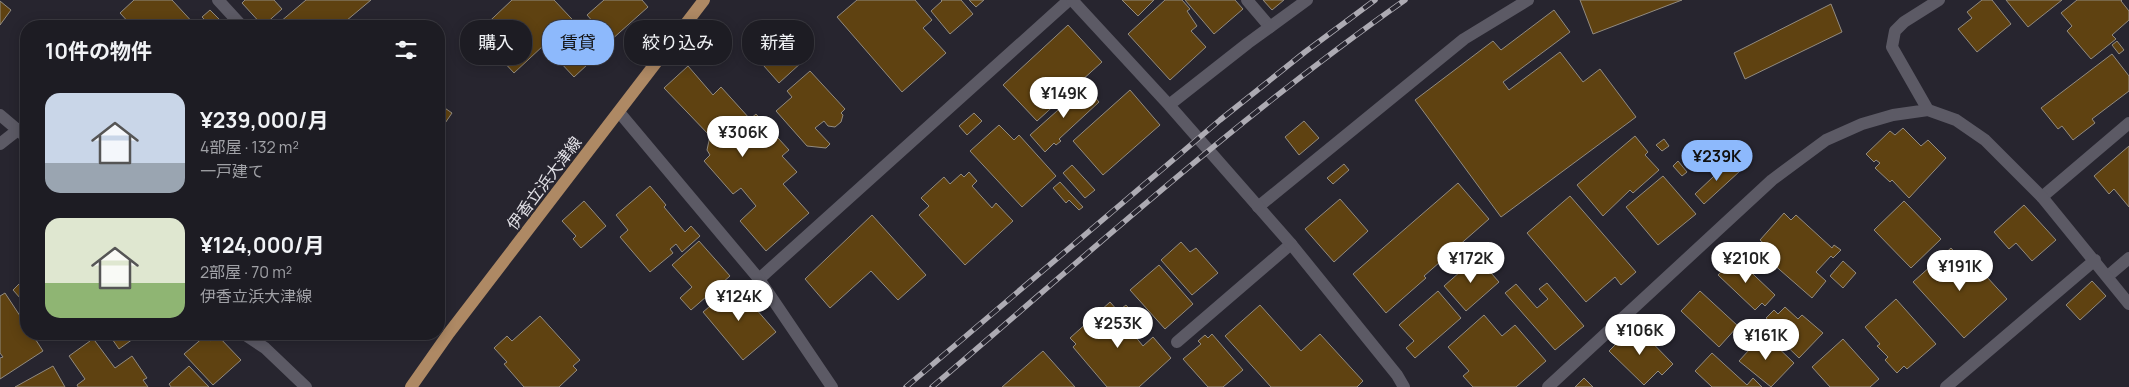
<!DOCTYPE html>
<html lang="ja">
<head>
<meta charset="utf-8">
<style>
  body { margin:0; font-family:Manrope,"Noto Sans JP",sans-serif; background:#2a2930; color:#f1f3f6; height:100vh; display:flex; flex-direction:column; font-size:19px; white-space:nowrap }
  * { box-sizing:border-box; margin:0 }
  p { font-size:16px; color:#a0a1a6 }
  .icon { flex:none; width:28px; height:28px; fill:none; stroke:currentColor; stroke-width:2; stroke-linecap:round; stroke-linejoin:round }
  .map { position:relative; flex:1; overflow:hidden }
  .panel { position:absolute; left:20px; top:20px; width:425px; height:320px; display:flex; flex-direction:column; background:#1d1c23; border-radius:20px; box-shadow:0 2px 12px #0003,0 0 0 1px #3b3a41 }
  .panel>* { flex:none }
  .guide { position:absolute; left:460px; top:20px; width:475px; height:45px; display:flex; gap:10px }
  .price { position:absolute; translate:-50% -42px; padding:0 11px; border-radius:18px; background:#fff; color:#222; font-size:16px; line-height:32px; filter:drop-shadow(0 1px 2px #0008) }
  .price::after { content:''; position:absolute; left:50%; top:30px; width:15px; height:11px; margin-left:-8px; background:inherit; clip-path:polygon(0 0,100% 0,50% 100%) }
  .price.current { background:#8db9fc; color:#111 }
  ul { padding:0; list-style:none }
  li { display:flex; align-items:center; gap:15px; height:125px; padding:0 25px }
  li span { display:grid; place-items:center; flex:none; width:140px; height:100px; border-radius:15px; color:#555 }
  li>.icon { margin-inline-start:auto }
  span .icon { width:60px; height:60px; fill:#fffc; stroke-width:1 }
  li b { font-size:21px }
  h2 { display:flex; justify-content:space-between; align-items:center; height:60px; padding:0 25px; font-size:21px }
  .tag { padding:0 18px; border-radius:20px; background:#1d1c23; box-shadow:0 2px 12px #0003,0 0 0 1px #3b3a41; font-size:18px; line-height:45px }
  .tag.current { background:#8db9fc; color:#111 }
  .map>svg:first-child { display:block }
  .building { fill:#5f4211; stroke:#928b80 }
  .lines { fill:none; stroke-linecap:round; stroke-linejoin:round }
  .service { stroke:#5c5a65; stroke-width:12 }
  .minor { stroke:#5c5a65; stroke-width:12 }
  .primary { stroke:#ae8964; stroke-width:12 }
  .rail-casing { stroke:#adabb3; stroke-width:5.5 }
  .rail { stroke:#27252f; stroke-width:4; stroke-dasharray:11; stroke-linecap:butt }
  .labels { text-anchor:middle; stroke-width:4.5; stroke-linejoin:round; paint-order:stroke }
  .street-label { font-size:16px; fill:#e1e0e6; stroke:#27252f }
</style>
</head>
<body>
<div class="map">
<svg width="2129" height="387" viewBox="0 0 2129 387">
  <rect width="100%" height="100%" fill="#27252f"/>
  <path class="building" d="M 134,0 L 172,0 L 196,26 L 132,26 L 120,13 Z
    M 245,0 L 274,0 L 282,9 L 263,26 L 242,3 Z
    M 306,0 L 371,0 L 340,26 L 283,26 L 280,22 Z
    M 512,0 L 554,0 L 602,51 L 574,77 L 544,45 L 514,73 L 477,33 Z
    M 604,0 L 642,0 L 648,7 L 610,41 L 587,15 Z
    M 857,0 L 915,0 L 932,20 L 923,28 L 946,53 L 902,92 L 837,17 Z
    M 941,0 L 961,0 L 973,14 L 950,34 L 931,11 L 942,1 Z
    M 969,0 L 984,0 L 976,7 Z
    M 1122,0 L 1154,0 L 1138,16 Z
    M 1165,0 L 1182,0 L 1190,9 L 1187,11 L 1197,26 L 1191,31 L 1206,47 L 1170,80 L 1128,34 Z
    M 1185,0 L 1235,0 L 1243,9 L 1214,34 Z
    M 1263,0 L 1284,0 L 1272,10 Z
    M 1580,0 L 1682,0 L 1593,34 Z
    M 1982,0 L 1992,0 L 2011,24 L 1977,52 L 1958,29 L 1972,18 L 1967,12 Z
    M 2006,0 L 2062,0 L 2028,27 Z
    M 2077,0 L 2122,0 L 2121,1 L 2129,11 L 2129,20 L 2112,35 L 2116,39 L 2091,59 L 2067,31 L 2072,26 L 2061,13 Z
    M 0,1 L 11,10 L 0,25 Z
    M 1831,4 L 1842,32 L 1745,79 L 1734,53 Z
    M 210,10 L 226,26 L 211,26 L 202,17 Z
    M 1554,10 L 1570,32 L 1503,82 L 1509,90 L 1560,52 L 1583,82 L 1600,69 L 1636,117 L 1501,217 L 1415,100 L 1493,41 L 1501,50 Z
    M 1068,25 L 1102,62 L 1037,121 L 1003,85 Z
    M 772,28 L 802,62 L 779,83 L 748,48 Z
    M 2117,41 L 2124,50 L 2119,54 L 2112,45 Z
    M 2112,54 L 2129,76 L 2129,91 L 2092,119 L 2095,123 L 2073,140 L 2062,126 L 2058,129 L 2041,108 Z
    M 688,66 L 713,95 L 721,87 L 750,119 L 756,114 L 789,150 L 782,156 L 797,172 L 783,184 L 809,213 L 766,251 L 740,221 L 756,206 L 741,188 L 733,194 L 704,161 L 710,155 L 707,150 L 710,136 L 664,88 Z
    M 810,71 L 845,109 L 841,113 L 843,115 L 841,122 L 835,127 L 828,126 L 824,121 L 815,128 L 830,144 L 826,148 L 807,146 L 776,111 L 792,97 L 787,91 Z
    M 1085,86 L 1099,102 L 1059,139 L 1061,141 L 1056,145 L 1054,143 L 1045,152 L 1030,135 Z
    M 1130,90 L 1160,125 L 1103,175 L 1073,141 Z
    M 439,104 L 452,113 L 439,132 Z
    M 974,113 L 982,121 L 967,135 L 959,126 Z
    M 1304,121 L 1319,138 L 1299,155 L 1285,137 Z
    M 999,125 L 1014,140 L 1019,135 L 1056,176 L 1022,207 L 970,151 Z
    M 1903,128 L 1921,146 L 1928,140 L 1946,158 L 1909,198 L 1892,180 L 1890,182 L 1875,168 L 1880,163 L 1876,160 L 1874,162 L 1866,154 L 1890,131 L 1895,135 Z
    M 1635,136 L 1648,152 L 1645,155 L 1659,170 L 1633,193 L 1630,190 L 1603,216 L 1577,185 Z
    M 1664,139 L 1669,146 L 1662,151 L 1656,145 Z
    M 2129,146 L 2129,207 L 2114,189 L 2109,194 L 2094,176 Z
    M 1678,161 L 1687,172 L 1682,176 L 1673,166 Z
    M 1730,161 L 1740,171 L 1704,204 L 1695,194 Z
    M 1344,164 L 1349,170 L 1333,184 L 1327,178 Z
    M 1072,165 L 1095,190 L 1085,198 L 1063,173 Z
    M 969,172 L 977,181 L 972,186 L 992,208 L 996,203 L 1013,221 L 965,265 L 919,215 L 929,206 L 921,198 L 944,177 L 950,184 L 961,174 L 964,177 Z
    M 1663,176 L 1696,214 L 1658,245 L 1626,207 Z
    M 1060,182 L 1083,207 L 1079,210 L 1069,200 L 1066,203 L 1053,188 Z
    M 1458,183 L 1489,219 L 1424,276 L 1426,278 L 1386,313 L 1353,274 Z
    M 650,186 L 666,205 L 664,207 L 685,232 L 691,226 L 700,236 L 682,252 L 676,244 L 670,249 L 673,253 L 650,272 L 620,237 L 628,230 L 616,215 Z
    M 1570,196 L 1636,272 L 1621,285 L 1615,277 L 1586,302 L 1527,233 Z
    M 1340,199 L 1368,231 L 1334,262 L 1305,229 Z
    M 584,201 L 606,226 L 581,248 L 573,239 L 576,236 L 562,221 Z
    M 1904,201 L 1941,239 L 1911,268 L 1874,230 Z
    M 2024,205 L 2056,240 L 2032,261 L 2016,243 L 2009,249 L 1994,232 Z
    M 1784,213 L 1791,220 L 1796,215 L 1832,248 L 1834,245 L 1841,250 L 1833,258 L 1831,256 L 1816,272 L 1826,281 L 1812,298 L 1764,256 L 1770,249 L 1760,240 Z
    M 872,215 L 926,275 L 898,300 L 871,271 L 830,308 L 805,279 Z
    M 699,241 L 730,276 L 691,310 L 680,298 L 692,287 L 672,265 Z
    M 1181,242 L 1190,252 L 1196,248 L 1218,273 L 1192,295 L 1161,260 Z
    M 1951,248 L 1961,259 L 1966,254 L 2007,299 L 1964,338 L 1913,282 Z
    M 1477,257 L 1499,282 L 1466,311 L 1444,286 Z
    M 1735,257 L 1775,295 L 1765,306 L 1762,303 L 1755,310 L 1718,275 Z
    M 1843,261 L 1856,273 L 1843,288 L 1830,276 Z
    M 1159,265 L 1193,304 L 1165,329 L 1130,290 Z
    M 2092,281 L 2106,296 L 2080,320 L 2066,305 Z
    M 20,283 L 26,290 L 26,294 L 21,299 L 13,290 Z
    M 1547,283 L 1584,326 L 1555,350 L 1505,293 L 1516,284 L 1537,308 L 1548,299 L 1539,289 Z
    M 735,285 L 776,332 L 743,360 L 703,312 Z
    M 1438,291 L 1461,318 L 1415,358 L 1406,348 L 1414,341 L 1399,325 Z
    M 1700,291 L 1738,326 L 1719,347 L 1681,311 Z
    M 5,293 L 26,325 L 26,334 L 32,334 L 43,351 L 0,379 L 0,358 L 3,357 L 0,353 L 0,296 Z
    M 1896,299 L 1936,344 L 1907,369 L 1904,366 L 1897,373 L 1885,360 L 1888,357 L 1877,346 L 1880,344 L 1865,327 Z
    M 1110,302 L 1118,311 L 1126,305 L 1136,316 L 1126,325 L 1143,346 L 1153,337 L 1171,358 L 1139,387 L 1107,387 L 1073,347 L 1076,344 L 1070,338 Z
    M 1260,305 L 1301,351 L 1320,334 L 1363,381 L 1357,387 L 1271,387 L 1225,336 Z
    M 1785,307 L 1798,319 L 1802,315 L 1823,333 L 1799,358 L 1772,332 L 1777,327 L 1766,318 L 1774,310 L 1778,314 Z
    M 1484,315 L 1502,336 L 1515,325 L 1546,361 L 1516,387 L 1473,387 L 1463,376 L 1469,371 L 1448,347 Z
    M 540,316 L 580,360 L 573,366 L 577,370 L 559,387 L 524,387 L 504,364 L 507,362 L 494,348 L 507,336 L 512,341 Z
    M 1635,325 L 1673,364 L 1662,375 L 1658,371 L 1644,385 L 1609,351 Z
    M 113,334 L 140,334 L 119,349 L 110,336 Z
    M 1212,334 L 1243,370 L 1223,387 L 1208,387 L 1183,359 L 1201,344 L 1198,341 L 1205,335 L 1208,338 Z
    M 217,335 L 241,360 L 213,385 L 184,354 L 205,336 L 210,341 Z
    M 1752,336 L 1763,346 L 1769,339 L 1794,363 L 1771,387 L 1739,361 L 1749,350 L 1744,344 Z
    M 92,337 L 115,368 L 132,356 L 147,378 L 143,380 L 148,387 L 78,387 L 77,385 L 85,379 L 69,356 L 90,341 Z
    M 1843,339 L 1879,379 L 1870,387 L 1830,387 L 1812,367 Z
    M 1043,351 L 1075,387 L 1002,387 Z
    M 1712,353 L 1747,385 L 1753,378 L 1762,387 L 1712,387 L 1695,371 Z
    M 53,366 L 65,387 L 15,387 Z
    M 189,366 L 209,387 L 171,387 L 169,384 Z
    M 1584,378 L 1593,387 L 1575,387 Z"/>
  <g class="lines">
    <path class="service" d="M 1247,0 L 1270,27
      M 2042,197 L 2129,123
      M 1258,207 L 1464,39 L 1528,0
      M 2108,276 L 2129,258
      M 759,279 L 1069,0
      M 1177,342 L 1291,244"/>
    <path class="minor" d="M 218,0 L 242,26
      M 1072,0 L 1169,105 L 1291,244 L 1397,375 L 1404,387
      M 1169,105 L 1248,43 L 1307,0
      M 1928,110 L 1892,47 L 1895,31 L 1904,22 L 1939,0
      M 619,112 L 759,279 L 832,387
      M 0,115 L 26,137
      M 0,144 L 19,129
      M 244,334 L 265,348 L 306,387
      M 1548,387 L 1772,180 L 1826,140 L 1862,124 L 1893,115 L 1928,110 L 1956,120 L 1985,140 L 2042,197 L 2129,304
      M 1946,387 L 2095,260"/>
    <path class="primary" d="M 411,387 L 449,333 L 704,0"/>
    <g class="rail-casing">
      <path id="rail" d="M 906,387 L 1220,120 L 1305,52 L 1375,0
        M 932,387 C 1087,255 1238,117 1405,0"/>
    </g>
    <use href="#rail" class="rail"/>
  </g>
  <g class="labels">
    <g class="street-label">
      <text transform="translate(544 183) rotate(-53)" y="6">伊香立浜大津線</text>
    </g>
  </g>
</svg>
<b class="price" style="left:1064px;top:119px">¥149K</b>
<b class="price" style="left:743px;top:158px">¥306K</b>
<b class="price current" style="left:1717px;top:182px">¥239K</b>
<b class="price" style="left:1471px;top:284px">¥172K</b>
<b class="price" style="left:1746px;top:284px">¥210K</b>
<b class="price" style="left:1960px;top:292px">¥191K</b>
<b class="price" style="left:739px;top:322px">¥124K</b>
<b class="price" style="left:1118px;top:349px">¥253K</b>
<b class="price" style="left:1640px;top:356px">¥106K</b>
<b class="price" style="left:1766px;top:361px">¥161K</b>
<div class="guide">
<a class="tag">購入</a>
<a class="tag current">賃貸</a>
<a class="tag">絞り込み</a>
<a class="tag">新着</a>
</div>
<section class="panel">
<h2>10件の物件<svg class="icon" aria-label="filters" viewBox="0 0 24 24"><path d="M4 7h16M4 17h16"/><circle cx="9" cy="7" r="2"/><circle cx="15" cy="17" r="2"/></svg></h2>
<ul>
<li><span style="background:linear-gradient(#c9d6e8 70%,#9aa5b1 0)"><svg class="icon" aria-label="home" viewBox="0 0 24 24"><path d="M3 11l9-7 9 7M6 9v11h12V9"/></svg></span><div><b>¥239,000/月</b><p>4部屋 · 132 m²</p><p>一戸建て</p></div></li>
<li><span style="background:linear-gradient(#dfe7d0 65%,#8fb573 0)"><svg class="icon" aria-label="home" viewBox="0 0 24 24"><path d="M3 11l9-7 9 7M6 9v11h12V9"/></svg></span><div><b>¥124,000/月</b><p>2部屋 · 70 m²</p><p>伊香立浜大津線</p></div></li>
</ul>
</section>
</div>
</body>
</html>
